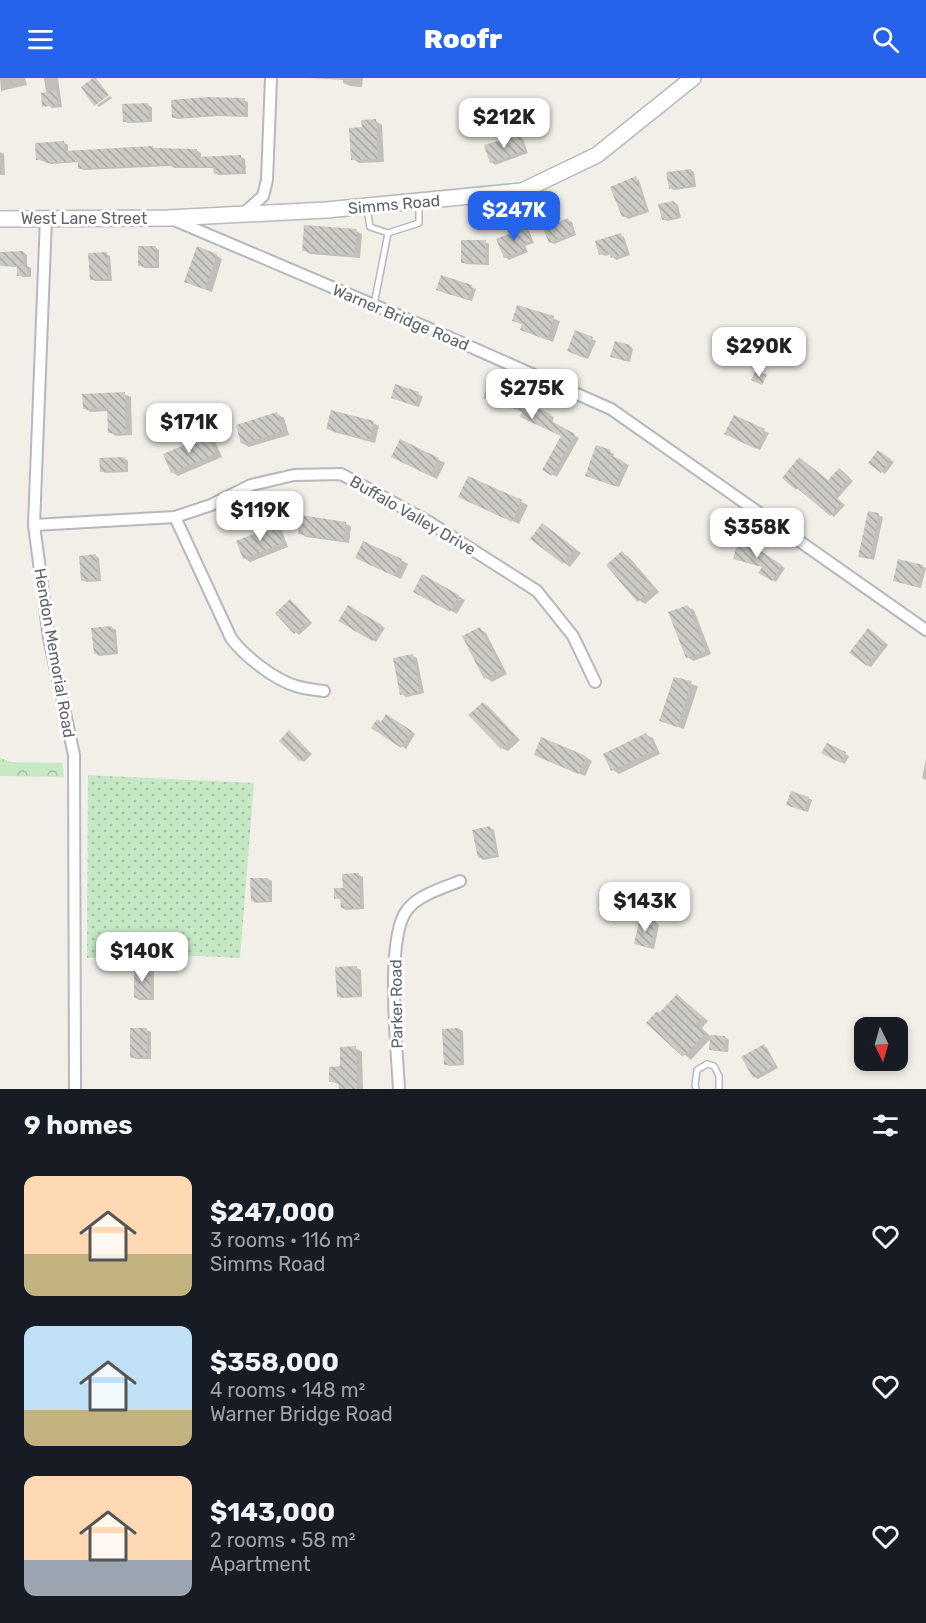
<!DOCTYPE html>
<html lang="en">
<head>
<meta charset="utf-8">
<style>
  body { margin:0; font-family:Rubik,sans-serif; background:#20242c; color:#f1f3f6; height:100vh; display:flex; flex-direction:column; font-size:22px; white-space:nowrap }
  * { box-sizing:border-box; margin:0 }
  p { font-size:20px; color:#9ea1a6 }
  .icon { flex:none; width:33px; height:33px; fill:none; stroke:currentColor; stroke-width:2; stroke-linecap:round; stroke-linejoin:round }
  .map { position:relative; height:1011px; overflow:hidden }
  .sheet { display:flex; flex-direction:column; background:#171b24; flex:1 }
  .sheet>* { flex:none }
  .needle { width:39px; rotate:175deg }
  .controls { position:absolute; left:854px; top:939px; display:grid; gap:12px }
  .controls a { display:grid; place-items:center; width:54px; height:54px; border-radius:12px; background:#171b24; box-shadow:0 3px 9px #0003; font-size:30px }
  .price { position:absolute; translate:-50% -51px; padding:0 14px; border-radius:12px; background:#fff; color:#222; font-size:20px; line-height:39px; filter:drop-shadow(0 2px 3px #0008) }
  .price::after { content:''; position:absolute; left:50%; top:36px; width:18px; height:14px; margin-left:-9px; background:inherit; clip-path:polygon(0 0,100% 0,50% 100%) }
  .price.selected { background:#2563eb; color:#fff }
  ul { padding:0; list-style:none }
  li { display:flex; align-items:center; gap:18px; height:150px; padding:0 24px }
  li span { display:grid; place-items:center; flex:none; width:168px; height:120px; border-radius:12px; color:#555 }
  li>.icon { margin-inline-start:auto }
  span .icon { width:72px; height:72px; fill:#fffc; stroke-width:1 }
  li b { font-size:26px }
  h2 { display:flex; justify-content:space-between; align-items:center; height:72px; padding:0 24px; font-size:26px }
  header { display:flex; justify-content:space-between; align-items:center; height:78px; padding:0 24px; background:#2563eb; color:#fff; font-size:27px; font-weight:800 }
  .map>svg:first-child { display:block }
  .grass { fill:url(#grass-dots) }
  .forest { fill:url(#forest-crowns) }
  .shadow { fill:#0003 }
  .building { fill:url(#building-back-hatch) }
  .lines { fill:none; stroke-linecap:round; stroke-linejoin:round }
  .lane-casing { stroke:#b5b8bc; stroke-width:8 }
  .street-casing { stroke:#b5b8bc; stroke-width:14 }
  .secondary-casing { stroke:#b6babf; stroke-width:18 }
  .lane { stroke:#fff; stroke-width:5 }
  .street { stroke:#fff; stroke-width:10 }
  .secondary { stroke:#fff; stroke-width:15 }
  .labels { text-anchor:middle; stroke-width:6; stroke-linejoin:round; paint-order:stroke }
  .street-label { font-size:16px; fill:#5f6368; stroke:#fff }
</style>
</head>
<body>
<header><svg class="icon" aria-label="menu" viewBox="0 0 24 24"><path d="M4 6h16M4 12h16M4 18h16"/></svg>Roofr<svg class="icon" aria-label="search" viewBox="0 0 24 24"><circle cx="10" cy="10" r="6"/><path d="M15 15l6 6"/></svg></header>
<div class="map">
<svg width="926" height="1011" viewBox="0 0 926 1011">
  <defs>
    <pattern id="grass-dots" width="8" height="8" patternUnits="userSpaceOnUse" patternTransform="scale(1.5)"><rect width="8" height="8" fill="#c5e8c5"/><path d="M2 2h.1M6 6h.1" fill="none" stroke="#a3c0a4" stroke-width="1.8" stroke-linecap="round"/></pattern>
    <pattern id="forest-crowns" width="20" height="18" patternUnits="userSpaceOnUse" patternTransform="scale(1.5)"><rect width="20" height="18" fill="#c5e8c5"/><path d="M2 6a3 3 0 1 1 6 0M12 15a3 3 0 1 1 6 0" fill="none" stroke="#a3c0a4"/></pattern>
    <pattern id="building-back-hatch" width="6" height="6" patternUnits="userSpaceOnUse" patternTransform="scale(1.5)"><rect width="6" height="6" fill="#cccac5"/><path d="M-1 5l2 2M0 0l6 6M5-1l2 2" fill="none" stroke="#a9a8a4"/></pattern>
  </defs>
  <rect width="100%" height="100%" fill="#f1efe8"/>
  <path class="grass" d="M 88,697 L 254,705 L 240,880 L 174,877 L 87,880 Z"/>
  <path class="forest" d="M 0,680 L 11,684 L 62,685 L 64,699 L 0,698 Z"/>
  <path class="shadow" d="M 0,0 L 25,0 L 27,7 L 1,13 Z
    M 44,0 L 58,0 L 62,29 L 52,30 L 48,27 Z
    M 309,0 L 363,0 L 362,9 L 350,8 L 343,5 L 343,2 Z
    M 110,18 L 112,20 L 99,29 L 97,27 Z
    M 244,22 L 248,24 L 248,39 L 218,38 L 177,41 L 173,39 Z
    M 148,27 L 152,29 L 152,44 L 128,45 L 124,43 Z
    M 535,27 L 539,29 L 543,45 L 532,47 L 528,45 Z
    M 376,43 L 382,47 L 384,84 L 359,85 L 353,81 L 363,50 Z
    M 519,58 L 523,61 L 528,75 L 495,87 L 491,84 Z
    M 64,65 L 68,67 L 68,74 L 153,70 L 157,72 L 197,73 L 201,75 L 201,80 L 241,79 L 245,81 L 246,96 L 219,97 L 215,95 L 215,90 L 174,90 L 171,88 L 84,92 L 80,90 L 79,84 L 51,86 L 37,81 Z
    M 0,74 L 4,76 L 5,97 L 0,97 Z
    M 690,92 L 694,94 L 696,109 L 674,112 L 670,110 Z
    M 635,100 L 639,102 L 649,134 L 628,141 L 624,138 Z
    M 674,124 L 678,127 L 681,140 L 667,143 L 663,141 Z
    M 568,142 L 572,144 L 576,157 L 554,166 L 550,164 Z
    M 525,151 L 529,153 L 534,165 L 525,168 L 528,174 L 509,182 L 505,179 Z
    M 356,153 L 362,156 L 360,180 L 310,176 L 303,172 Z
    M 620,157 L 624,159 L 630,177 L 616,182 L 611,176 L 605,178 L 601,176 Z
    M 485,164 L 489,166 L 489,187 L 466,186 L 462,184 Z
    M 155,169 L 159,172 L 159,190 L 144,190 L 140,187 Z
    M 23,174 L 27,177 L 27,188 L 31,190 L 31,199 L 23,199 L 19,197 L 18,189 L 0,188 L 0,175 Z
    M 106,176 L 110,178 L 112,203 L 95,203 L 91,201 Z
    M 216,177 L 222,181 L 212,214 L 192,207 Z
    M 442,199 L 476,211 L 472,223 L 442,214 Z
    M 518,228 L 560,243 L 553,264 L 522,251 L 523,247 L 514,242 Z
    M 592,261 L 596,263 L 588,281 L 573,275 Z
    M 630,268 L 633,271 L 630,284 L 616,280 Z
    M 396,308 L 423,318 L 419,329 L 396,321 Z
    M 513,310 L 517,312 L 514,321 L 554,339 L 552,345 L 579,360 L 557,399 L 544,392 L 563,357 L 524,334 L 489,322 Z
    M 124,316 L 131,319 L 132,357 L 116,358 L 109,354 L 108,333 L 90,334 L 84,330 Z
    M 277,336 L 284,340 L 289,357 L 249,369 L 242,365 Z
    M 734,339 L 769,355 L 760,372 L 730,358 Z
    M 373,345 L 379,348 L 375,365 L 334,354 L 328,351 Z
    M 208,359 L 215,363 L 222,379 L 178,398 L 172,394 Z
    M 400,363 L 445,385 L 437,401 L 399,382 Z
    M 610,374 L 614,376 L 613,380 L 629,387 L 619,409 L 591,400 Z
    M 882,376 L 894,384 L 885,396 L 882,394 Z
    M 124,380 L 128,383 L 128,394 L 105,395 L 102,393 Z
    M 839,392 L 853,403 L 837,421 L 845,427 L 834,439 L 784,400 L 828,404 Z
    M 469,400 L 528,427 L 519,446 L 466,422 Z
    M 869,434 L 883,439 L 874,482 L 860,478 Z
    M 345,445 L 351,449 L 349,465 L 306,459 L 300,455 Z
    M 276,449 L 282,453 L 288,469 L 250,484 L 244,480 Z
    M 549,451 L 581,475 L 570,489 L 532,461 Z
    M 755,468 L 759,471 L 758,473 L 785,490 L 776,504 L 761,495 L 764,489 L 735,481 Z
    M 622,475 L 629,479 L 659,514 L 645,526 L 638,522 Z
    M 96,478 L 99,480 L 101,503 L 87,504 L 83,502 Z
    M 401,482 L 408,486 L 401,501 L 363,483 Z
    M 922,488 L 926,490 L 921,510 L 898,504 Z
    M 423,498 L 465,522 L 457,536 L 415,513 Z
    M 294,525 L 312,545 L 299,557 L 277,535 Z
    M 348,529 L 385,550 L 376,564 L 340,543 Z
    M 688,529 L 694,532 L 711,576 L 694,583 L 687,579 Z
    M 112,550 L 116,552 L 118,576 L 99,578 L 95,575 Z
    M 480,551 L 486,555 L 507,596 L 492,604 L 486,600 Z
    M 873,554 L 888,567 L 871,589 L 867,587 Z
    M 413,578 L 417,580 L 424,615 L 406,619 L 402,616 Z
    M 675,601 L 698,608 L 684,651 L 661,643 Z
    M 483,625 L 489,629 L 520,662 L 508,673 L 501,670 Z
    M 387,638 L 415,656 L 406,671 L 373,650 L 382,646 Z
    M 289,654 L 312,676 L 304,684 L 300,682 Z
    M 646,657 L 653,660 L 660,676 L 619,696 L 613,692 Z
    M 828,667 L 849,678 L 845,686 L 823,675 Z
    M 585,679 L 592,683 L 585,698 L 542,680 Z
    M 926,681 L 926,702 L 922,700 Z
    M 808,720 L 812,722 L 808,734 L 791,728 Z
    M 490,750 L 494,752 L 499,779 L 483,782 L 479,779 Z
    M 359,797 L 363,799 L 364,831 L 346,832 L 342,830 L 342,822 L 336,820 Z
    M 268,801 L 272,803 L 272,824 L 256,825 L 252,823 Z
    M 655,844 L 659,847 L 654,871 L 635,866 Z
    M 357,890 L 361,892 L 362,919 L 342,920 L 338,918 Z
    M 150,892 L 154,894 L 154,922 L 139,922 L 135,919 Z
    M 678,918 L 708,943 L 702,950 L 710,958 L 725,959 L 729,962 L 728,974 L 715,973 L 711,971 L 712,959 L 691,982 L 648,945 L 660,936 Z
    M 459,951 L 463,953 L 464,987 L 449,988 L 445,986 Z
    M 147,952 L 151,954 L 151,981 L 136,981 L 132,979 Z
    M 763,968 L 767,970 L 778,990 L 758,1001 L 754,999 Z
    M 355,970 L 362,974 L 363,1011 L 340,1011 L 340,1007 L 331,1003 Z"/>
  <path class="building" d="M 93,0 L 96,0 L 109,17 L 94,28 L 81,9 Z
    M 57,12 L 58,27 L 42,29 L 41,15 Z
    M 208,19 L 245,20 L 244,38 L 213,37 L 172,40 L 171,22 Z
    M 148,25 L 149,43 L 123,44 L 122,26 Z
    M 536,25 L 540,43 L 527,46 L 523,28 Z
    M 376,41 L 378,81 L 351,82 L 349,50 L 362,49 L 361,42 Z
    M 519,57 L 525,73 L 490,85 L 484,67 Z
    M 64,63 L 65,73 L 153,68 L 153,70 L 197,71 L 197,79 L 241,77 L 242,95 L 214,96 L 213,89 L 169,88 L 169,86 L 78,91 L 78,83 L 46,85 L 46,82 L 36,82 L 35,65 Z
    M 691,91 L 693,107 L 669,111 L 666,94 Z
    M 636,98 L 646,132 L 622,139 L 610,109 Z
    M 674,123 L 678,139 L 662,142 L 658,126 Z
    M 568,140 L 573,155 L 549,165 L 543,150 Z
    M 304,147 L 357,151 L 354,177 L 302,173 Z
    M 526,149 L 531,163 L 522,166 L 525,172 L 504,180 L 496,161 Z
    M 621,155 L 627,175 L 611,180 L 609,174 L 599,177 L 595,163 Z
    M 461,162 L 486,162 L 485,185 L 461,185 Z
    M 138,168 L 156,168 L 156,188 L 138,188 Z
    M 197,168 L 217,176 L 205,211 L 184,204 Z
    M 23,173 L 24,187 L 0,188 L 0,174 Z
    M 107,174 L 108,201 L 90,202 L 88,175 Z
    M 27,187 L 28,197 L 17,198 L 17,188 Z
    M 441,197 L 472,207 L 468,222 L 436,212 Z
    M 517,227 L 554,238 L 547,262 L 520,252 L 522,246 L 512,243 Z
    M 575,252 L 593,259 L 584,280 L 567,273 Z
    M 615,263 L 630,267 L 626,283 L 610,279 Z
    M 756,292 L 767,297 L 762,307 L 751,302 Z
    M 490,301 L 514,308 L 510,318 L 551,336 L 548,341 L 575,356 L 552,398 L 542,392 L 561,358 L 520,339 L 522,334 L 483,320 Z
    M 395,306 L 419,314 L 415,328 L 391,320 Z
    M 125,314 L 126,355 L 108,355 L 107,330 L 83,331 L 82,316 Z
    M 331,332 L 374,343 L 369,362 L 326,351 Z
    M 277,334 L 283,353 L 241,366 L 236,347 Z
    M 734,337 L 765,351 L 756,371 L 724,356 Z
    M 208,357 L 216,376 L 171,395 L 163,376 Z
    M 400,361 L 439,380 L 430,398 L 391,379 Z
    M 596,367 L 611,372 L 610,377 L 625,384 L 615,408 L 585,398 Z
    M 878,372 L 891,381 L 881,395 L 868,385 Z
    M 124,379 L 125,392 L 100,394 L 99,380 Z
    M 799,379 L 828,402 L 839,390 L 850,400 L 834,418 L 842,424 L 830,438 L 797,410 L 796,412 L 782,400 Z
    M 468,398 L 522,422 L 512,444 L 458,419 Z
    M 868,433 L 879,435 L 870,481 L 858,479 Z
    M 301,437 L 346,444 L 343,463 L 298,456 Z
    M 542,445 L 575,470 L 563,486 L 530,461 Z
    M 276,447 L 283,465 L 243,481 L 236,463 Z
    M 738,462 L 755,467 L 755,469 L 782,487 L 772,503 L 758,495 L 762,489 L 733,481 Z
    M 363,463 L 402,481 L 394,498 L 355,480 Z
    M 622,473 L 653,510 L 637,524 L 606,487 Z
    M 96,476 L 98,501 L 81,503 L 79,478 Z
    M 898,481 L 923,487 L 917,509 L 893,503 Z
    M 422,496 L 459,517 L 450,534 L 413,514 Z
    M 290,521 L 309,543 L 294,556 L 275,535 Z
    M 348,527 L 382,547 L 372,563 L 338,543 Z
    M 688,527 L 705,573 L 686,580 L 668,534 Z
    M 112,548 L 115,574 L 94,576 L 91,550 Z
    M 480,549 L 502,592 L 484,601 L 462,558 Z
    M 868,550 L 885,564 L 867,588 L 849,575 Z
    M 413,576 L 420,614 L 400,617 L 393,580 Z
    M 674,599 L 692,603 L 677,649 L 659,643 Z
    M 483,624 L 515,657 L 501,671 L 468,637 Z
    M 386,636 L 412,653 L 401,670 L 371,650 L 377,641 L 381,644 Z
    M 289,652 L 309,673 L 299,683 L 279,663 Z
    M 646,655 L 655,672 L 611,693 L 603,676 Z
    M 541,659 L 586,678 L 578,696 L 534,677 Z
    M 827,665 L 846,674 L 841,685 L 821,675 Z
    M 791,713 L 809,719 L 804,733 L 786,727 Z
    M 490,748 L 496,777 L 478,780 L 472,752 Z
    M 359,795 L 360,830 L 341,830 L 340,820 L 334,821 L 334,810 L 343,810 L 342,796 Z
    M 250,800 L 268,800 L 269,823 L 251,823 Z
    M 640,839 L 656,843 L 650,870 L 634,866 Z
    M 357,888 L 359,918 L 337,919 L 335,889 Z
    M 134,890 L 151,890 L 150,921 L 134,920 Z
    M 677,916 L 703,939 L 696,946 L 706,955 L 683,979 L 646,945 L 657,933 L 659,935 Z
    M 130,950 L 147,950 L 147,979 L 130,980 Z
    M 459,950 L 461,986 L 444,987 L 442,951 Z
    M 710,957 L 725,958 L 724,973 L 709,972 Z
    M 764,966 L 775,987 L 753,1000 L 741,979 Z
    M 356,968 L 357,1011 L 339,1011 L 338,1004 L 329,1004 L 329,989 L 340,988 L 340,969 Z"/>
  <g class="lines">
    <g class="lane-casing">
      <path id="lane" d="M 367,131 L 370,149 L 388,155
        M 374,227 L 388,155 L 419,145 L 419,124
        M 696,1011 L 695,1007 L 697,992 L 707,986 L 714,988 L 719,998 L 719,1011"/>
    </g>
    <g class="street-casing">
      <path id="street" d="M 243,136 L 263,118 L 267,102 L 271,0
        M 46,140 L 34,447 L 49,560 L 74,677 L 75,1011
        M 174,142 L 428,250 L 611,331 L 926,552
        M 175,439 L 231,560 C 244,578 275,602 296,608 C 305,611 315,612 324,613
        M 34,447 L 175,439 L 211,427 L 251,407 L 294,397 L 341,396 L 429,444 L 537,513 L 573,558 L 595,604
        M 399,1011 C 397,972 385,860 407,832 C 418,817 443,810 460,803"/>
    </g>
    <g class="secondary-casing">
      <path id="secondary" d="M 0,141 L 168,140 L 326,132 L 522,113 L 597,77 L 693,0"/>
    </g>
    <use href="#lane" class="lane"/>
    <use href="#street" class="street"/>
    <use href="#secondary" class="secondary"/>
  </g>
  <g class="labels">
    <g class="street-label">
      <text transform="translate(394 126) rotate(-5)" y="6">Simms Road</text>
      <text x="84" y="146">West Lane Street</text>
      <text transform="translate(401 239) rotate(23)" y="6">Warner Bridge Road</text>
      <text transform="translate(413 437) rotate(30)" y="6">Buffalo Valley Drive</text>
      <text transform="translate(55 575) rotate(80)" y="6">Hendon Memorial Road</text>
      <text transform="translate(396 926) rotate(-91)" y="6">Parker Road</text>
    </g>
  </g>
</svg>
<div class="controls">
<a><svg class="needle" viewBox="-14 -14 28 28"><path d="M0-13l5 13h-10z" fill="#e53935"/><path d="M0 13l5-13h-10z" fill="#9ea1a6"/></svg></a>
</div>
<b class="price" style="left:504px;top:71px">$212K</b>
<b class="price selected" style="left:514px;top:164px">$247K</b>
<b class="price" style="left:759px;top:300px">$290K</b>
<b class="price" style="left:532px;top:342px">$275K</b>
<b class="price" style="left:189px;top:376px">$171K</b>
<b class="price" style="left:260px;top:464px">$119K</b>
<b class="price" style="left:757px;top:481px">$358K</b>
<b class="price" style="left:645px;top:855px">$143K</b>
<b class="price" style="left:142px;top:905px">$140K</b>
</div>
<section class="sheet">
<h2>9 homes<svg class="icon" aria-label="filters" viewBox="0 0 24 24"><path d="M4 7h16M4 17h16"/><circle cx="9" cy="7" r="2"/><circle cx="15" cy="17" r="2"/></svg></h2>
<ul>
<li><span style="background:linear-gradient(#ffd9b3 65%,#c2b280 0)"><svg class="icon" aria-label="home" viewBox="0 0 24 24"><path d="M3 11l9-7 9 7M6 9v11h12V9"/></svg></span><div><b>$247,000</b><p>3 rooms · 116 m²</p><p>Simms Road</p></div><svg class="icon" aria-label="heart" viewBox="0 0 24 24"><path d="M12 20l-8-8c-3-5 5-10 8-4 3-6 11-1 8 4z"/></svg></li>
<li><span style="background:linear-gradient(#bfe0f5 70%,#c2b280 0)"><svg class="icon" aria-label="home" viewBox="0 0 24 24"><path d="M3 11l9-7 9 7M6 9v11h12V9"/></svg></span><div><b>$358,000</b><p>4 rooms · 148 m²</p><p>Warner Bridge Road</p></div><svg class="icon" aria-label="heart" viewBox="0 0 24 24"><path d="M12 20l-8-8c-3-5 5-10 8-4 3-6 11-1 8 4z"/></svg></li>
<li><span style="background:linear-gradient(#ffd9b3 70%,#9aa5b1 0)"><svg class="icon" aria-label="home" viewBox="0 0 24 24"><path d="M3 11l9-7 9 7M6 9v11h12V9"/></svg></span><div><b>$143,000</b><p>2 rooms · 58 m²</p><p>Apartment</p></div><svg class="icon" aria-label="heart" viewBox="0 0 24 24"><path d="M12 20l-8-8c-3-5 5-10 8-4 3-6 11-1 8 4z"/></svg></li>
</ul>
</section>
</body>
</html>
